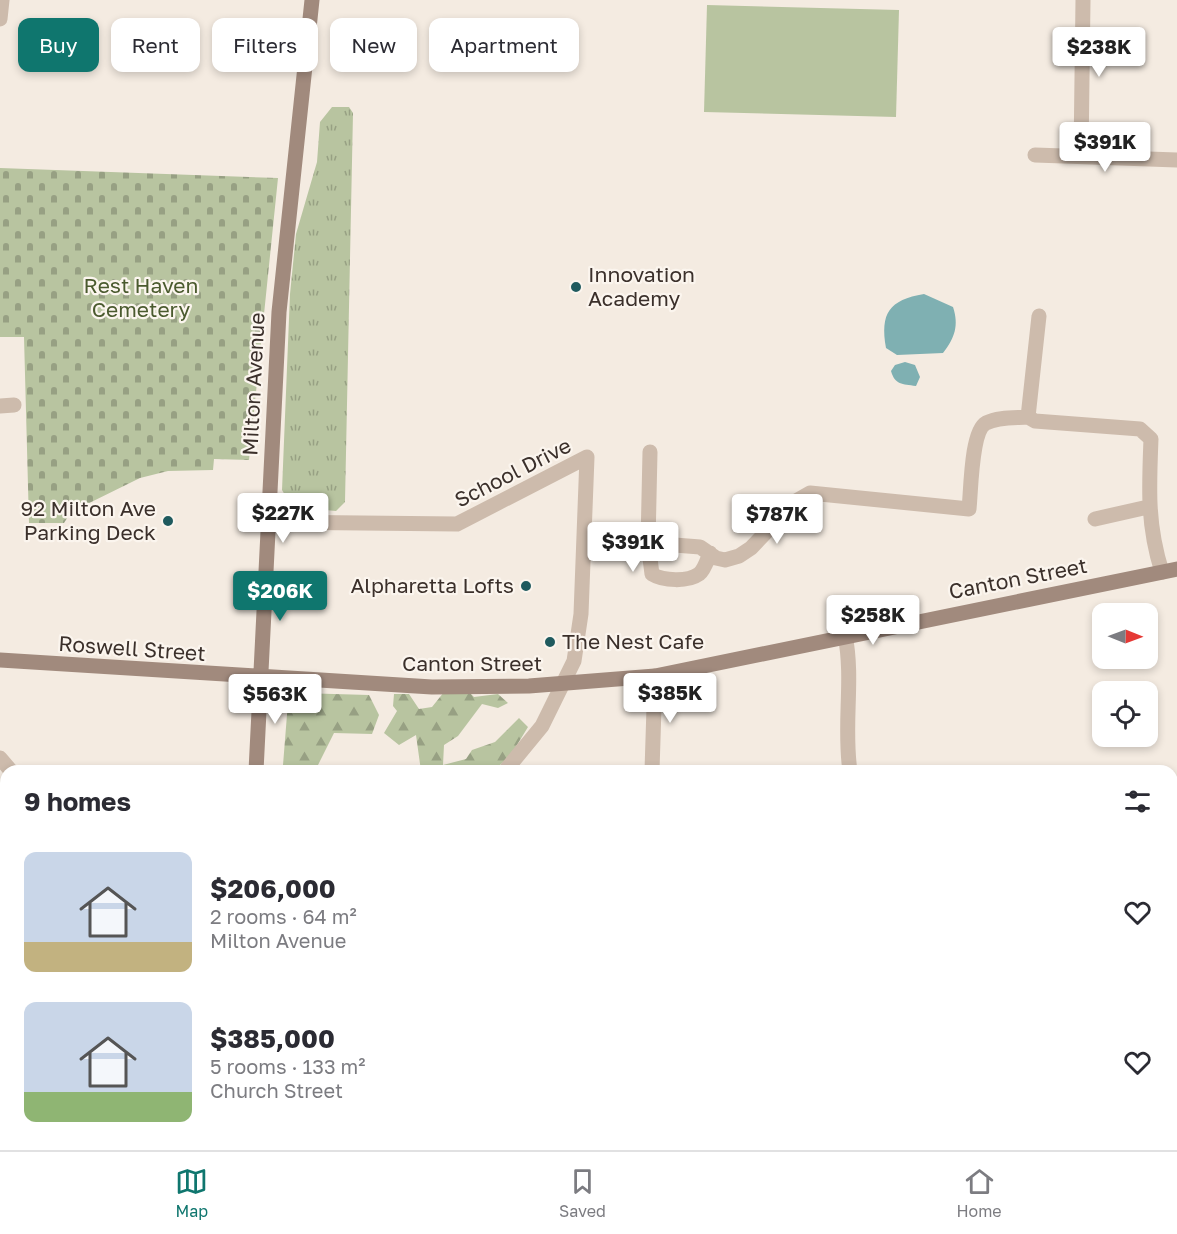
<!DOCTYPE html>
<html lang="en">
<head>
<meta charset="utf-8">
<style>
  body { margin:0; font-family:"Golos Text",sans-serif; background:#f2f2f3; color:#2b2b33; height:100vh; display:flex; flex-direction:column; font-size:22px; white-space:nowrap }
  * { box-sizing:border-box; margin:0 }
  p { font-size:20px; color:#7c7c81 }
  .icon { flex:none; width:33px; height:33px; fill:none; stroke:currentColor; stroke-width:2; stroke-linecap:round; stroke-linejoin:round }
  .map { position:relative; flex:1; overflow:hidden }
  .panel { position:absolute; left:0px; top:765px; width:1178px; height:386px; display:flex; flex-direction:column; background:#fff; border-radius:18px 18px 0 0; box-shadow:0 3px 9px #0003 }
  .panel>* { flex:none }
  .hud { position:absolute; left:18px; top:18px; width:600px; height:54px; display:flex; gap:12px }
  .needle { width:39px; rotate:91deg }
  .controls { position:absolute; left:1092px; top:603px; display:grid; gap:12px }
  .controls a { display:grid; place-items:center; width:66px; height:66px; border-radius:12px; background:#fff; box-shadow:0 3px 9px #0003; font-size:30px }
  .price { position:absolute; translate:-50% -51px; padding:0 14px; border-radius:6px; background:#fff; color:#222; font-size:20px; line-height:39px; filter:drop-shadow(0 2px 3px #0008) }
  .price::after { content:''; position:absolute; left:50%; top:36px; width:18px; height:14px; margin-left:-9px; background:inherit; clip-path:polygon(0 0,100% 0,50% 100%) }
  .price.on { background:#0f766e; color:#fff }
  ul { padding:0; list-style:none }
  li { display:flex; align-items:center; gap:18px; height:150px; padding:0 24px }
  li span { display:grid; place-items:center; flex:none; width:168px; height:120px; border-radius:12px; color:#555 }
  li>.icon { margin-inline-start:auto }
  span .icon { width:72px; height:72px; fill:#fffc; stroke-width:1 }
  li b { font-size:26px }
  h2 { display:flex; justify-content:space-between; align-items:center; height:72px; padding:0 24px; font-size:26px }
  .pill { padding:0 21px; border-radius:12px; background:#fff; box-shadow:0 3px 9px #0003; font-size:21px; line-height:54px }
  .pill.on { background:#0f766e; color:#fff }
  .tabs { display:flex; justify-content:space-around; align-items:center; height:84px; border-top:2px solid #e1e1e2; background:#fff; font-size:16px; color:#7c7c81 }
  .tabs a { display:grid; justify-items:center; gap:3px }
  .tabs .on { color:#0f766e }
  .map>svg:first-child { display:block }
  .grass { fill:url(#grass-tufts) }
  .forest { fill:url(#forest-firs) }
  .cemetery { fill:url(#cemetery-stones) }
  .green { fill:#b8c4a0 }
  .water { fill:#7fb0b2 }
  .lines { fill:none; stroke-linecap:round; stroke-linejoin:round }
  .street { stroke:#cdbbac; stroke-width:15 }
  .secondary { stroke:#a18a7d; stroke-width:15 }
  .primary { stroke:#7d675c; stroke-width:15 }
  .poi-dot { fill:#1f5a5e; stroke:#fbf5ee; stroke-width:2 }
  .labels { text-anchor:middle; stroke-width:4.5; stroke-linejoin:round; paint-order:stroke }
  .poi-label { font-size:21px; fill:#3b302b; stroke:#fbf5ee; text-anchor:start }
  .park-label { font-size:21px; fill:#4a5a2e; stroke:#fbf5ee }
  .street-label { font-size:21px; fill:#3b302b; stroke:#fbf5ee }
</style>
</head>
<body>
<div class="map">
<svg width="1177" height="1150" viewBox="0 0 1177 1150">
  <defs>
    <pattern id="grass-tufts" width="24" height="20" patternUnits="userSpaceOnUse" patternTransform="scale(1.5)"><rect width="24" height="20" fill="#b8c4a0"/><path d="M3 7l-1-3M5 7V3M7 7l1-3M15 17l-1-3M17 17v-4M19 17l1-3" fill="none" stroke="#97a083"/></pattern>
    <pattern id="forest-firs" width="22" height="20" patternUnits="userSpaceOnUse" patternTransform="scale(1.5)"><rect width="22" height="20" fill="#b8c4a0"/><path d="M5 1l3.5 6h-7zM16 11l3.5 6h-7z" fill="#97a083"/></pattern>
    <pattern id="cemetery-stones" width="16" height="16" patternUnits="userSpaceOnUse" patternTransform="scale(1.5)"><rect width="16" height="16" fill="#b8c4a0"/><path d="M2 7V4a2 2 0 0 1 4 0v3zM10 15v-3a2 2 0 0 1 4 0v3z" fill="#97a083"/></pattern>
  </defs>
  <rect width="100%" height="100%" fill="#f4ebe1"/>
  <path class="grass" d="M 332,107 L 349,107 L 353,113 L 345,502 L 336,511 L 292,507 L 282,490 L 290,294 L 296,234 L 317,162 L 320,122 Z"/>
  <path class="forest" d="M 444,692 L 469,692 L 474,697 L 498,694 L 508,703 L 498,708 L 482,704 L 458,736 L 444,745 L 443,765 L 466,759 L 472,750 L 495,742 L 519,718 L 528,727 L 509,758 L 492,771 L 421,771 L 416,735 L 399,745 L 384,733 L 397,711 L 393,706 L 394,694 L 409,694 L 419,709 L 432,707 Z
    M 299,693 L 369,695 L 379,715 L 372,734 L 334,733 L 316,769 L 283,765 L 288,702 Z"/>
  <path class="cemetery" d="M 0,168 L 278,178 L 249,460 L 214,459 L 213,470 L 168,471 L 140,478 L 71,512 L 64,523 L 29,523 L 24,337 L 0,337 Z"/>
  <path class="green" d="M 707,5 L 899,10 L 896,117 L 704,112 Z"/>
  <path class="water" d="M 924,294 L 953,307 C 959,325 955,338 943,353 L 897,355 L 886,348 C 880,313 889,300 924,294 Z
    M 905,362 L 915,365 L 920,377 L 916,386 C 902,384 895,385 891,371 L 895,365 Z"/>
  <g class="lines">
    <path class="street" d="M 0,19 L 2,0
      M 1035,155 L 1177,160
      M 1081,155 L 1083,0
      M 1039,316 L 1028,417 L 1035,421 L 1140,429 L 1151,439 C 1149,488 1147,525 1162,572
      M 0,406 L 14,405
      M 650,452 L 648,543 L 652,574 C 663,581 688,582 699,574 C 705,569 707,560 710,553
      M 1095,519 L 1148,507
      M 267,522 L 457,524 L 587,457 L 581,614 L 574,661 L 542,726 L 505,771
      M 586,538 L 700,547 L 716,558 L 725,560 L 739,556 L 751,548 L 796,501 L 810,493 L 969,509 C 971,492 971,431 986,423 C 998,417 1015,418 1028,417
      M 845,635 C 854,680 843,725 850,771
      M 0,758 L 11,771
      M 652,771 L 655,676
      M 94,1150 L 95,1144
      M 853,1150 L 853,1144"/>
    <path class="secondary" d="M 0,660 L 432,687 L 529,686 L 655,676 L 1177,569
      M 256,771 L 279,312 L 312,0
      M 234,1150 L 234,1144"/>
    <path class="primary" d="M 0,1002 L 6,1003
      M 0,1021 L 6,1022
      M 1172,1030 L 1177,1030"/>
  </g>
  <g class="poi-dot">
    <circle cx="576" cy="287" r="6"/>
    <circle cx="168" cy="521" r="6"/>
    <circle cx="526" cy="586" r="6"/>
    <circle cx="550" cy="642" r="6"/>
  </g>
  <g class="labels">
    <g class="poi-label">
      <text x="588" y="282">Innovation<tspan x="588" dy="24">Academy</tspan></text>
      <text x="156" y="516" text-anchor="end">92 Milton Ave<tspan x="156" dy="24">Parking Deck</tspan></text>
      <text x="514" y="593" text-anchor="end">Alpharetta Lofts</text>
      <text x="562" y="649">The Nest Cafe</text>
    </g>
    <g class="park-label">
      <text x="141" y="293">Rest Haven<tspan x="141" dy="24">Cemetery</tspan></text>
    </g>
    <g class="street-label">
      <text transform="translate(254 384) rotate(-87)" y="7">Milton Avenue</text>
      <text transform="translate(513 473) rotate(-27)" y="7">School Drive</text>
      <text transform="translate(1018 579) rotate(-11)" y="7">Canton Street</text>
      <text transform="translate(132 649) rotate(4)" y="7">Roswell Street</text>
      <text x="472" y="671">Canton Street</text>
    </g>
  </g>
</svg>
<div class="controls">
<a><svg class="needle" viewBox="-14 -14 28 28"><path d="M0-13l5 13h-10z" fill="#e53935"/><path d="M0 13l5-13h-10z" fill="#7c7c81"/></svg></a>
<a><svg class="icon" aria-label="locate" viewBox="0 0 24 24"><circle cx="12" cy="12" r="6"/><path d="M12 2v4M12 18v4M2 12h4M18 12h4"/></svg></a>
</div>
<b class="price" style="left:1099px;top:78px">$238K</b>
<b class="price" style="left:1105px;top:173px">$391K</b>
<b class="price" style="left:283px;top:544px">$227K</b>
<b class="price" style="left:777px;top:545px">$787K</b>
<b class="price" style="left:633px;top:573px">$391K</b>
<b class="price on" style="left:280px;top:622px">$206K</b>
<b class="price" style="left:873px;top:646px">$258K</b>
<b class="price" style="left:670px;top:724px">$385K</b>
<b class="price" style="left:275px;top:725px">$563K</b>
<div class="hud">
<a class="pill on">Buy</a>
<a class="pill">Rent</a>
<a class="pill">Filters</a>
<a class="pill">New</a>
<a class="pill">Apartment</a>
</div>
<section class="panel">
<h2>9 homes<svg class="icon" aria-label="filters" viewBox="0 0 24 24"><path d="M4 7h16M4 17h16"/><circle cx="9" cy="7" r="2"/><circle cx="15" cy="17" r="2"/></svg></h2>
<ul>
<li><span style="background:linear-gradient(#c9d6e8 75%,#c2b280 0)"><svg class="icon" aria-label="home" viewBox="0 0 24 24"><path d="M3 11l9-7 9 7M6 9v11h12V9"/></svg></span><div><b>$206,000</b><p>2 rooms · 64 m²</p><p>Milton Avenue</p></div><svg class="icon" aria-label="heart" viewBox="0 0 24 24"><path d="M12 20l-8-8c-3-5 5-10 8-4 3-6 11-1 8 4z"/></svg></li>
<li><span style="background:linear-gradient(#c9d6e8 75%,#8fb573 0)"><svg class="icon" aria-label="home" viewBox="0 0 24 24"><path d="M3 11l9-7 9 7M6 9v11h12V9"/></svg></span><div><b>$385,000</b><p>5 rooms · 133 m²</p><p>Church Street</p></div><svg class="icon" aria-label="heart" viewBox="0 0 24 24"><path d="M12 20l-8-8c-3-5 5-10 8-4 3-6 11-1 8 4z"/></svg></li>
</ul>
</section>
</div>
<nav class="tabs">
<a class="on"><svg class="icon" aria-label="map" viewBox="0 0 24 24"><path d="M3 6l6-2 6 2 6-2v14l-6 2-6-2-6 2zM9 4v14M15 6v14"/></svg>Map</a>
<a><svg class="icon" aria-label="saved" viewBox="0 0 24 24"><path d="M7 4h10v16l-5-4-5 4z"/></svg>Saved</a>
<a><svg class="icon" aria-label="home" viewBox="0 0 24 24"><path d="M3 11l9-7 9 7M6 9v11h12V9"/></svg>Home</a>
</nav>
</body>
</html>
